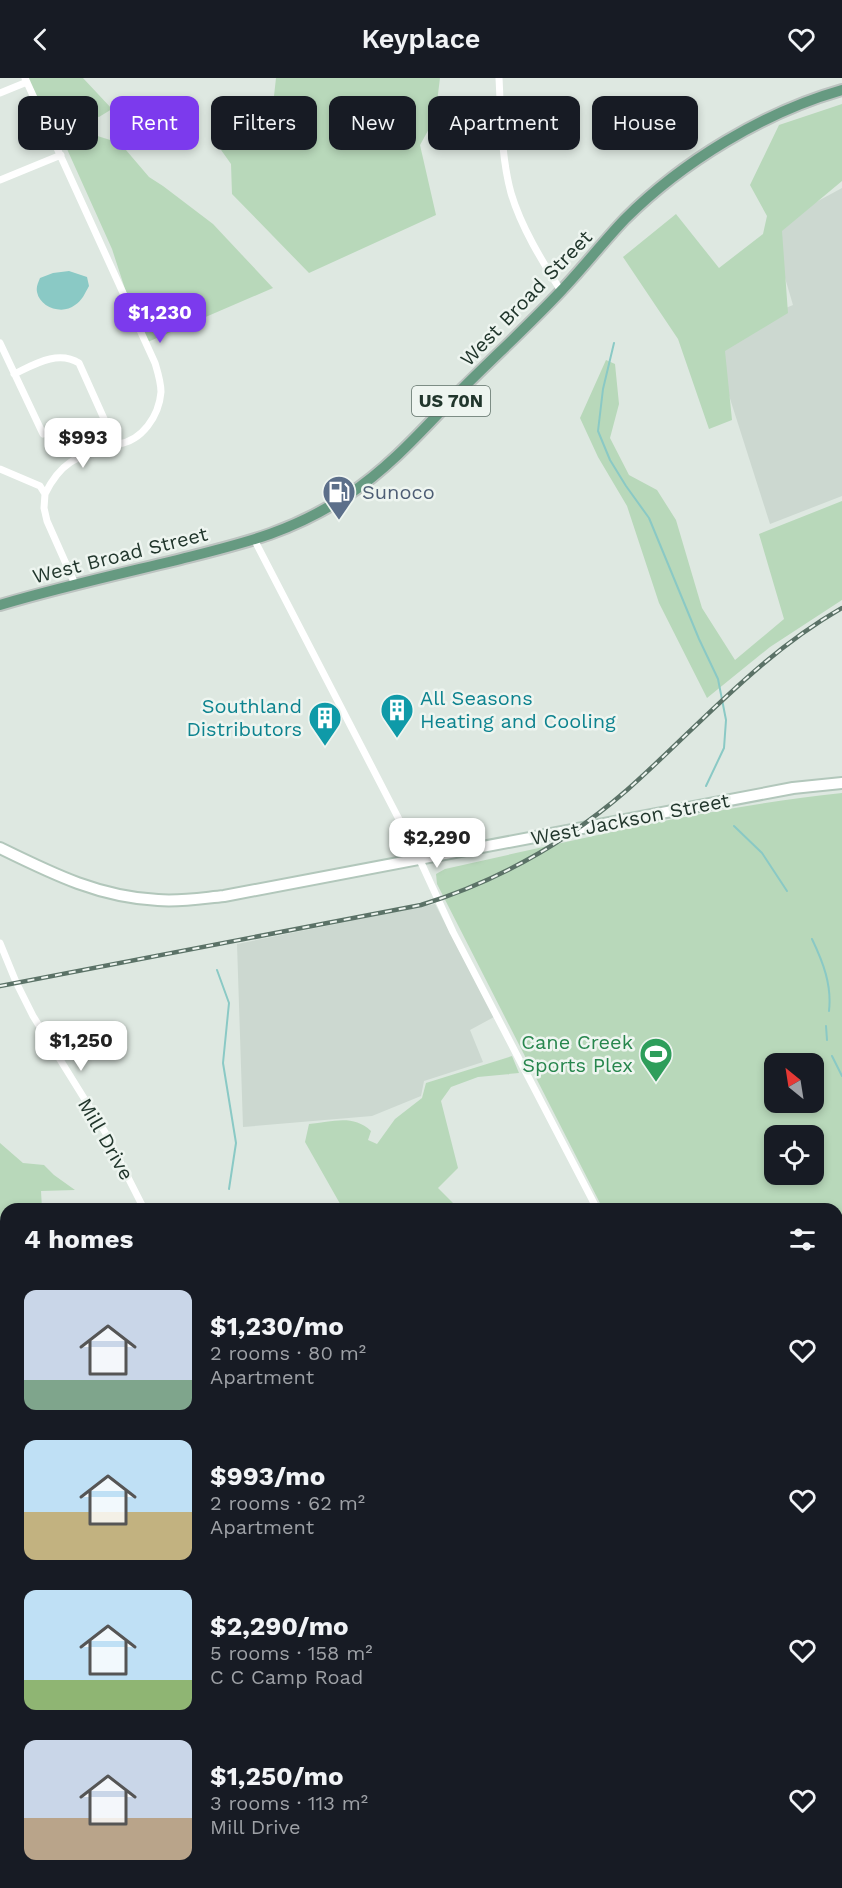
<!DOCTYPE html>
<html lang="en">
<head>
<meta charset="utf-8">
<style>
  body { margin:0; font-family:"Work Sans",sans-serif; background:#242831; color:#f1f3f6; height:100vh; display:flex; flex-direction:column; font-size:22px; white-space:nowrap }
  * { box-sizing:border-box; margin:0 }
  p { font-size:20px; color:#9ea1a6 }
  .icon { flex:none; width:33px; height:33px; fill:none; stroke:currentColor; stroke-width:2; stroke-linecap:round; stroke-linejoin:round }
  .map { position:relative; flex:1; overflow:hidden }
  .drawer { position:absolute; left:0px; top:1125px; width:843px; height:686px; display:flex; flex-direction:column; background:#171b24; border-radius:18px 18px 0 0; box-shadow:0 3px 9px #0003 }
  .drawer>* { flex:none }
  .banner { position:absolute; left:18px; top:18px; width:807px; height:54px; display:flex; gap:12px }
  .needle { width:39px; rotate:330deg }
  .fabs { position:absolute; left:764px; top:975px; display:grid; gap:12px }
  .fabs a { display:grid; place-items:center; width:60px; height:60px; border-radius:12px; background:#171b24; box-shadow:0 3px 9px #0003; font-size:30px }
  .price { position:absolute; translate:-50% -51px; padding:0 14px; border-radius:12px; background:#fff; color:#222; font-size:20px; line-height:39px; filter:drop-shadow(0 2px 3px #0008) }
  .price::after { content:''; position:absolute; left:50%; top:36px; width:18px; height:14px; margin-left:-9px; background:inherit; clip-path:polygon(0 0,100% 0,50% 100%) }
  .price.current { background:#7c3aed; color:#fff }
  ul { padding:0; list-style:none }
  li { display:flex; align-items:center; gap:18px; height:150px; padding:0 24px }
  li span { display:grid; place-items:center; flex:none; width:168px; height:120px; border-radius:12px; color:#555 }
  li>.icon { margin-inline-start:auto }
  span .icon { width:72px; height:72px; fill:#fffc; stroke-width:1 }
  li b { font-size:26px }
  h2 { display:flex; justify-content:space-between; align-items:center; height:72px; padding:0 24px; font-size:26px }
  .chip { padding:0 21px; border-radius:12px; background:#171b24; box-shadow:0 3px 9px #0003; font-size:21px; line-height:54px }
  .chip.current { background:#7c3aed; color:#fff }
  header { display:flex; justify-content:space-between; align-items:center; height:78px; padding:0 24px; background:#171b24; font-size:27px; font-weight:600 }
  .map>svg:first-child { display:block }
  .built { fill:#ccd8d0 }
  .green { fill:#b8d8ba; fill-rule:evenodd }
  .water { fill:#8ac9c5 }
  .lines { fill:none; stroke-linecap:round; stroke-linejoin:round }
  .stream { stroke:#8ac9c5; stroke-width:2 }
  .secondary-casing { stroke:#b2c7bb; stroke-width:14 }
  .primary-casing { stroke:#bcc3c0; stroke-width:14 }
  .street { stroke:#fff; stroke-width:7 }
  .secondary { stroke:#fff; stroke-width:10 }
  .primary { stroke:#669a81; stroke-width:10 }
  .rail-casing { stroke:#5b7267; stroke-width:4.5 }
  .rail { stroke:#eef5f0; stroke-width:2; stroke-dasharray:7; stroke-linecap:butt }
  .labels { text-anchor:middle; stroke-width:5; stroke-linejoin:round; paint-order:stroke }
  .shield { fill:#eef5f0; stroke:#5e6f67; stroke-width:1.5 }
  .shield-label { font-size:18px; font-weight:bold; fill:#21362c }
  .street-label { font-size:20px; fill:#21362c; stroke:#eef5f0 }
  .service-label { font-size:20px; fill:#4e5e75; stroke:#eef5f0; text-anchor:start }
  .culture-label { font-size:20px; fill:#0d838f; stroke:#eef5f0; text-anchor:start }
  .leisure-label { font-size:20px; fill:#27864d; stroke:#eef5f0; text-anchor:end }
</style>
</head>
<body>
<header><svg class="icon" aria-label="back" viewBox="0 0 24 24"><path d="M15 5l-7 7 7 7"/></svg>Keyplace<svg class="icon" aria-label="heart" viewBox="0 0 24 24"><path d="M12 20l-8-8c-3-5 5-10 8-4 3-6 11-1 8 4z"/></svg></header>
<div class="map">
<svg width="842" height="1810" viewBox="0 0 842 1810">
  <rect width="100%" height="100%" fill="#dee8e1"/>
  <path class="built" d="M 842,110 L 842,418 L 770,446 L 711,261 L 793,227 L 770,149 Z
    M 435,826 L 494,939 L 470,952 L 483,984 L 424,1003 L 421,1018 L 372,1038 L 243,1049 L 237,866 Z"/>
  <path class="green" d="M 26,0 L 83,0 L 112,31 L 99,39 L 79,34 L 72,51 L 53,68 Z
    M 276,0 L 440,0 L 435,40 L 420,67 L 436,137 L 309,195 L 232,116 L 231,86 L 214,62 L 237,27 L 273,27 Z
    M 842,26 L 842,103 L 782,153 L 788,235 L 725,273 L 732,342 L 709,351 L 678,261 L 623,179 L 676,136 L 719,190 L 763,156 L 767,138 L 750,107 L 779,47 Z
    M 91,56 L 120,65 L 149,99 L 163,108 L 213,146 L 273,210 L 143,266 L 112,171 L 67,71 Z
    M 606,282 L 615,286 L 619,326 L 610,360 L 629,397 L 657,412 L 676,442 L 702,530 L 735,582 L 784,541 L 759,456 L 842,423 L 842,522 L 770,569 L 707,620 L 659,525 L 627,428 L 598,379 L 580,340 Z
    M 842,715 L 842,1265 L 837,1267 L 837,1131 L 603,1131 L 437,806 L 436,796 L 445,791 C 576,762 708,729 842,715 ZM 774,986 L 813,986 L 813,1024 L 774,1024 ZM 774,1058 L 813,1058 L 813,1096 L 774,1096 Z
    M 512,978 L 519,995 L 478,999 L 451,1009 L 441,1023 L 458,1090 L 438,1110 L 459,1131 L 343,1131 L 305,1064 L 309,1046 C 332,1044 353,1036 371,1053 L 368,1062 L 377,1066 L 395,1041 L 422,1020 L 426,1005 Z
    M 0,1065 L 23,1085 L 44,1087 L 54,1097 L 75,1112 L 41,1113 L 42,1131 L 6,1131 L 6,1160 L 0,1163 Z
    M 842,1319 L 842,1810 L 3,1810 L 0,1807 L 0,1708 L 6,1706 L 6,1804 L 837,1804 L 837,1323 Z"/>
  <path class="water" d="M 69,193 L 87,199 L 89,208 C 85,215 82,223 75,227 C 63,237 40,230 37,214 C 36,209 38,205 40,200 L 53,195 Z
    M 842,1548 L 842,1801 L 837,1810 L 409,1810 L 420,1804 L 837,1804 L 837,1550 Z"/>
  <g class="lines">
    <path class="stream" d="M 614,265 L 603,311 L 598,353 L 610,382 L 626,408 L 649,440 L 699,561 L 718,601 L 726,642 L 724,670 L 706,708
      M 734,748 L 762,775 L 787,813
      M 812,861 C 823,884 832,907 829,933
      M 217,892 L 229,925 L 223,985 L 236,1065 L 229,1111
      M 826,948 L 827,962
      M 832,978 L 842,998"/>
    <g class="secondary-casing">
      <path id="secondary" d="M 0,770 C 53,796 99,819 158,822 C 180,824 203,820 224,818 L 793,710 L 842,705"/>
    </g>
    <g class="primary-casing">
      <path id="primary" d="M 0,527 C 57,510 115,497 173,483 C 240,466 289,456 348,417 C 392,388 426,348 463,310 C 495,278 529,247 561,213 C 583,190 603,164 625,141 C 682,84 764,34 842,12"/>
    </g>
    <path class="street" d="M 499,0 C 501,37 501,78 511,115 C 521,149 542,183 561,213
      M 0,15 L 27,4
      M 0,102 L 61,77
      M 0,265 L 43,356
      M 14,296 C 35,286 58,272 79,285 L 114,363 L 118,366 C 142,363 159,338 161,314 C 161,304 158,295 155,285 L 25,0
      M 0,391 L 40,408 L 45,416 L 44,430 L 47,443 L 75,506
      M 45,416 C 63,379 82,378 118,366
      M 255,463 L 419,780 L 453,854 L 597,1131
      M 0,865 L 16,904 L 33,938 L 105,1054 L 144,1131
      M 837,1273 L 842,1272"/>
    <use href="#secondary" class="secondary"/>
    <use href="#primary" class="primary"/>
    <g class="rail-casing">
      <path id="rail" d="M 0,908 L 421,827 C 498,803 566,765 627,712 C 698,649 758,578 842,530"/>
    </g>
    <use href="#rail" class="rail"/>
  </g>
  <defs>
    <g id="fuel-pin" transform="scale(1.725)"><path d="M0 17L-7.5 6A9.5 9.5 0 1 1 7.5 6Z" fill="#5c6f8a" stroke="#eef5f0"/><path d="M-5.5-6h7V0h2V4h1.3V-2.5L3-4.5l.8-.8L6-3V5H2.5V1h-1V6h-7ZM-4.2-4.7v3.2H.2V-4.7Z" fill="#fff"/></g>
    <g id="building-pin" transform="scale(1.725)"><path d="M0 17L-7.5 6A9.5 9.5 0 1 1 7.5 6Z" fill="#0f9aa8" stroke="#eef5f0"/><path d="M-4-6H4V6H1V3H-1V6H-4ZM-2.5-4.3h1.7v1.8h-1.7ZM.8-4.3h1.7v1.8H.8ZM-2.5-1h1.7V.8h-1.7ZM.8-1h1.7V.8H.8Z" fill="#fff"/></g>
    <g id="stadium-pin" transform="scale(1.725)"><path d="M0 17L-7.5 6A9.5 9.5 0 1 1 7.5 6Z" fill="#2e9e5b" stroke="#eef5f0"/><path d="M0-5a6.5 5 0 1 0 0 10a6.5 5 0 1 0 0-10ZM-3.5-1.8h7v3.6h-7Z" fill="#fff"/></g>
  </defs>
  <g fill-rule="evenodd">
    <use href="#fuel-pin" x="339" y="414"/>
    <use href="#building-pin" x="397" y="632"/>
    <use href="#building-pin" x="325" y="640"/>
    <use href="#stadium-pin" x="656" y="976"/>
  </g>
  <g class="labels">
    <rect class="shield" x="412" y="308" width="78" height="30" rx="4.5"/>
    <g class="shield-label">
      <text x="451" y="329">US 70N</text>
    </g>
    <g class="street-label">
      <text transform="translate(526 220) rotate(-46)" y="7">West Broad Street</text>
      <text transform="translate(120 477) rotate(-14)" y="7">West Broad Street</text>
      <text transform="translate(630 741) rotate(-11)" y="7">West Jackson Street</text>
      <text transform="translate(106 1061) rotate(60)" y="7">Mill Drive</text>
    </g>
    <g class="service-label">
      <text x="362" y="421">Sunoco</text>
    </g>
    <g class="culture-label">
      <text x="420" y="627">All Seasons<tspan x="420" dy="23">Heating and Cooling</tspan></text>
      <text x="302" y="635" text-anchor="end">Southland<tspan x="302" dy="23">Distributors</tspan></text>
    </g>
    <g class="leisure-label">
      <text x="633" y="971">Cane Creek<tspan x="633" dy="23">Sports Plex</tspan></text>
    </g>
  </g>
</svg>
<div class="fabs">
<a><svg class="needle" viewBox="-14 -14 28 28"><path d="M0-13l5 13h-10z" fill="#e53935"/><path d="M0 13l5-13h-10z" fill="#9ea1a6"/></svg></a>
<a><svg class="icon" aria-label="locate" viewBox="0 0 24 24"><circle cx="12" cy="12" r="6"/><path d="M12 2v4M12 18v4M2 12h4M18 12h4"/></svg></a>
</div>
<b class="price current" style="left:160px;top:266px">$1,230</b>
<b class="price" style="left:83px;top:391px">$993</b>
<b class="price" style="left:437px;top:791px">$2,290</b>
<b class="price" style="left:81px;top:994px">$1,250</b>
<div class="banner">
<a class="chip">Buy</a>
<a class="chip current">Rent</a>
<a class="chip">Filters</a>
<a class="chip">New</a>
<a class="chip">Apartment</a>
<a class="chip">House</a>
</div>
<section class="drawer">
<h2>4 homes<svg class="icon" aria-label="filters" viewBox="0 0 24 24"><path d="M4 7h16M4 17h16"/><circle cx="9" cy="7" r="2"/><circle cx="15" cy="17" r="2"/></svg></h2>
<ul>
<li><span style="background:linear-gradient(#c9d6e8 75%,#7fa58c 0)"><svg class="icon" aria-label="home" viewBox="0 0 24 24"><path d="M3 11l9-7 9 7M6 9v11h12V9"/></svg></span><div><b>$1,230/mo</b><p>2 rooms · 80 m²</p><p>Apartment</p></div><svg class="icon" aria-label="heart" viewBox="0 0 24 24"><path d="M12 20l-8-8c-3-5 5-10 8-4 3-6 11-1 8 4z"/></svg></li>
<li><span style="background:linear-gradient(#bfe0f5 60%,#c2b280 0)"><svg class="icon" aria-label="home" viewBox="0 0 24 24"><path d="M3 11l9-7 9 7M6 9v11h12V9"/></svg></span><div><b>$993/mo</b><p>2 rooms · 62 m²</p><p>Apartment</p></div><svg class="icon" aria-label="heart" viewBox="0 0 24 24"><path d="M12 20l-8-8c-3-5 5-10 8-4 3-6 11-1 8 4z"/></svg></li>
<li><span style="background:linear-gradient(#bfe0f5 75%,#8fb573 0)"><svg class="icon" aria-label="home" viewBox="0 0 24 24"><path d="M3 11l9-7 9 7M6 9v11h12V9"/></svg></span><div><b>$2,290/mo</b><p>5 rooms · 158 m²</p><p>C C Camp Road</p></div><svg class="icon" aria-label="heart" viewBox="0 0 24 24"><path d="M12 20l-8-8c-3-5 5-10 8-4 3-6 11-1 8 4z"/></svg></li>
<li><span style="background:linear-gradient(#c9d6e8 65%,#b9a48a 0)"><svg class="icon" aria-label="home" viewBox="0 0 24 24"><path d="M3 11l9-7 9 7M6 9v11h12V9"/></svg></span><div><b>$1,250/mo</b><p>3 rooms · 113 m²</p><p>Mill Drive</p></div><svg class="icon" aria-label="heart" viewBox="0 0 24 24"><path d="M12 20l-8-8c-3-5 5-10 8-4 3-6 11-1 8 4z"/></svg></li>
</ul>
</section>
</div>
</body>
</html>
